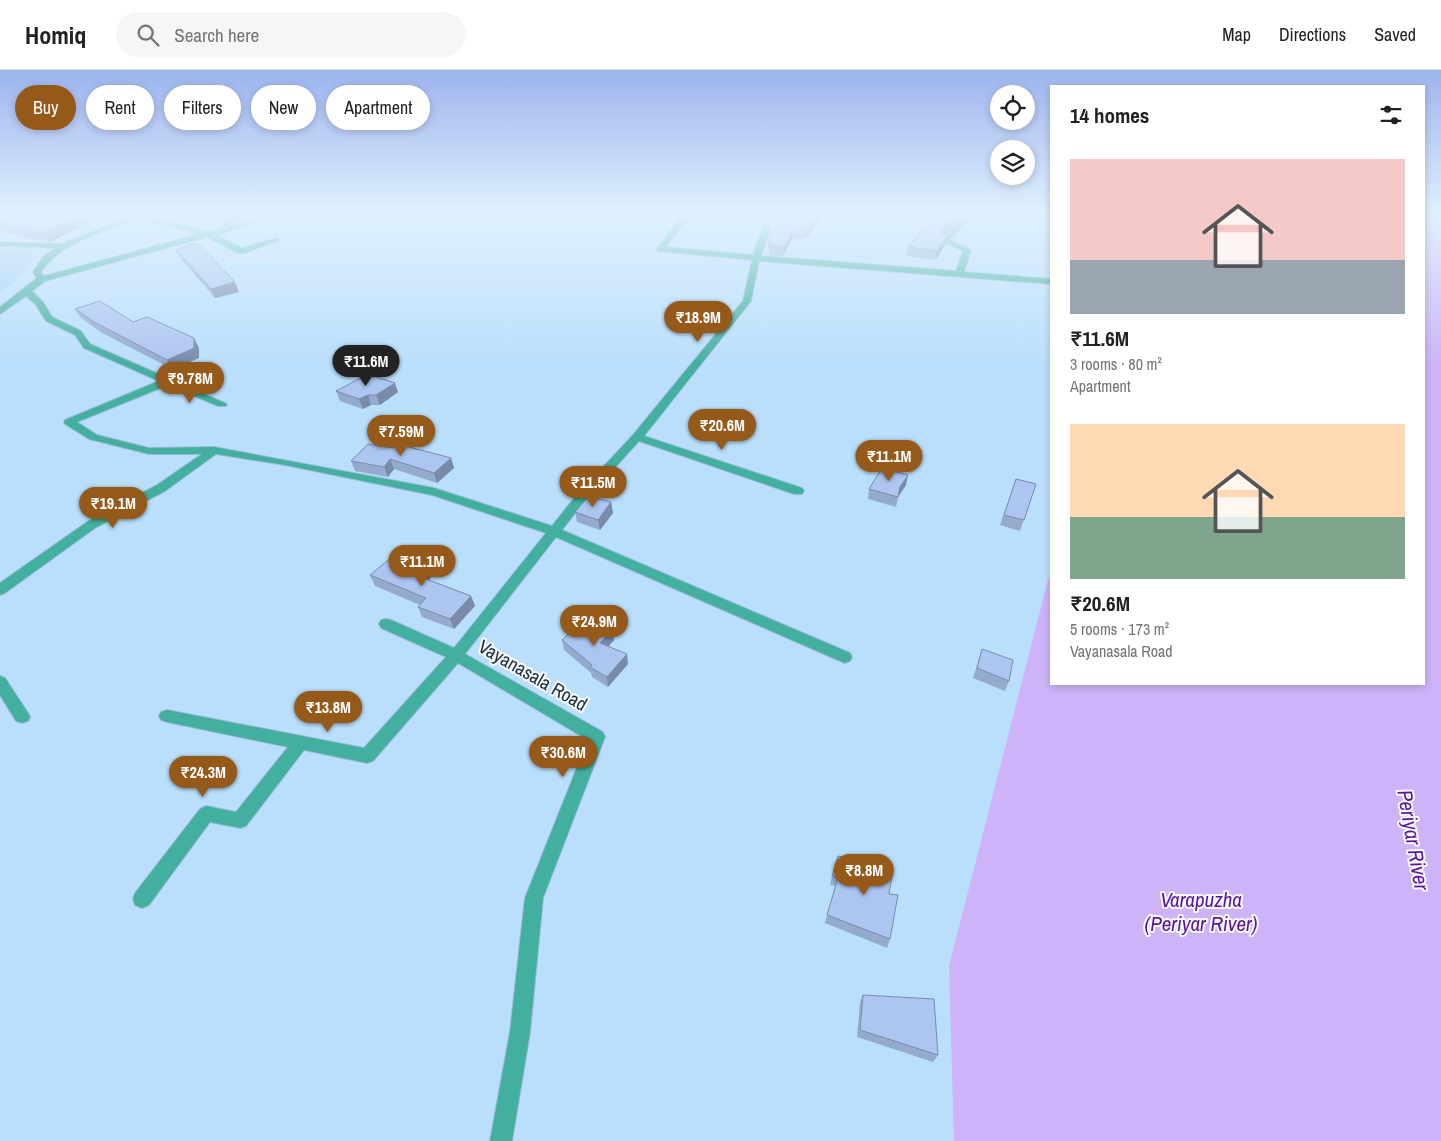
<!DOCTYPE html>
<html lang="en">
<head>
<meta charset="utf-8">
<style>
  body { margin:0; font-family:"Archivo Narrow",sans-serif; background:#f6f6f6; color:#202124; height:100vh; display:flex; flex-direction:column; font-size:19px; white-space:nowrap }
  * { box-sizing:border-box; margin:0 }
  p { font-size:16px; color:#757577 }
  .icon { flex:none; width:28px; height:28px; fill:none; stroke:currentColor; stroke-width:2; stroke-linecap:round; stroke-linejoin:round }
  .map { position:relative; flex:1; overflow:hidden }
  .details { position:absolute; left:1050px; top:15px; width:375px; height:600px; display:flex; flex-direction:column; background:#fff; border-radius:0px; box-shadow:0 2px 8px #0003 }
  .details>* { flex:none }
  .top-card { position:absolute; left:15px; top:15px; width:475px; height:45px; display:flex; gap:10px }
  .buttons { position:absolute; left:990px; top:15px; display:grid; gap:10px }
  .buttons a { display:grid; place-items:center; width:45px; height:45px; border-radius:50%; background:#fff; box-shadow:0 2px 8px #0003; font-size:25px }
  .price { position:absolute; translate:-50% -42px; padding:0 11px; border-radius:18px; background:#95591a; color:#fff; font-size:16px; line-height:32px; filter:drop-shadow(0 1px 2px #0008) }
  .price::after { content:''; position:absolute; left:50%; top:30px; width:15px; height:11px; margin-left:-8px; background:inherit; clip-path:polygon(0 0,100% 0,50% 100%) }
  .price.active { background:#222; color:#fff }
  ul { padding:0; list-style:none }
  li { display:grid; align-content:center; gap:10px; height:265px; padding:0 20px }
  li span { display:grid; place-items:center; height:155px; border-radius:0px; color:#555 }
  li>.icon { margin-inline-start:auto }
  span .icon { width:90px; height:90px; fill:#fffc; stroke-width:1 }
  li b { font-size:21px }
  h2 { display:flex; justify-content:space-between; align-items:center; height:60px; padding:0 20px; font-size:21px }
  .chip { padding:0 18px; border-radius:22px; background:#fff; box-shadow:0 2px 8px #0003; font-size:18px; line-height:45px }
  .chip.active { background:#95591a; color:#fff }
  header { display:flex; align-items:center; gap:30px; box-sizing:border-box; height:70px; padding:0 25px; background:#fff; border-bottom:1px solid #e0e0e0 }
  header strong { font-size:24px }
  nav { display:flex; gap:28px; margin-inline-start:auto; font-size:18px }
  .search { width:350px; height:45px; background:#f6f6f6; display:flex; align-items:center; gap:12px; box-sizing:border-box; padding:0 18px; border-radius:28px; color:#757577; font-size:19px }
  .map>svg:first-child { display:block }
  .built { fill:#a8d3f5 }
  .water { fill:#ceb3f8 }
  .lines { fill:none; stroke-linecap:round; stroke-linejoin:round }
  .minor-casing { stroke:#9bbbd5; stroke-width:2 }
  .minor { fill:#42af9f; fill-rule:evenodd }
  .wall { fill:#95aacf }
  .shaded-wall { fill:#798ba9 }
  .building { fill:#adc6f1; stroke:#798ba9 }
  .labels { text-anchor:middle; stroke-width:4; stroke-linejoin:round; paint-order:stroke }
  .near-street-label { font-size:19px; fill:#1e2d38; stroke:#f7fbfe }
  .near-water-label { font-size:21px; font-style:italic; fill:#5d129c; stroke:#f7fbfe }
</style>
</head>
<body>
<header>
<strong>Homiq</strong>
<div class="search"><svg class="icon" aria-label="search" viewBox="0 0 24 24"><circle cx="10" cy="10" r="6"/><path d="M15 15l6 6"/></svg>Search here</div>
<nav><a>Map</a><a>Directions</a><a>Saved</a></nav>
</header>
<div class="map">
<svg width="1441" height="1071" viewBox="0 0 1441 1071">
  <rect width="100%" height="100%" fill="#badffc"/>
  <path class="built" d="M 0,179 L 37,183 L 14,213 L 0,223 Z"/>
  <path class="water" d="M 1424,145 L 1441,145 L 1441,1071 L 954,1071 L 949,896 L 1048,510 L 1051,503 L 1051,614 L 1424,614 Z"/>
  <g class="lines">
    <g class="minor-casing">
      <path id="minor" d="M 135,145 L 144,145 L 208,162 L 272,145 L 283,145 L 215,165 L 242,178 L 276,168 L 280,170 L 244,183 L 238,183 L 207,167 L 45,211 L 32,221 L 43,232 L 52,247 L 81,261 L 90,274 L 227,334 L 226,336 L 218,336 L 168,315 L 77,352 L 97,365 L 149,378 L 214,377 L 434,418 L 552,456 L 575,427 L 633,365 L 743,231 L 752,190 L 658,181 L 657,179 L 683,145 L 690,145 L 666,177 L 753,185 L 763,156 L 767,154 L 771,156 L 761,186 L 956,201 L 963,181 L 941,171 L 964,145 L 971,145 L 950,170 L 971,180 L 964,202 L 1051,209 L 1051,214 L 759,191 L 751,231 L 644,366 L 802,418 L 804,421 L 802,424 L 794,424 L 639,371 L 583,433 L 562,460 L 850,583 L 852,587 L 850,591 L 845,593 L 840,591 L 556,467 L 465,584 L 603,662 L 605,667 L 543,828 L 530,962 L 512,1071 L 490,1071 L 510,962 L 525,828 L 588,670 L 458,593 L 373,691 L 367,693 L 304,680 L 246,756 L 240,758 L 210,752 L 149,835 L 142,838 L 135,835 L 133,829 L 135,823 L 200,739 L 206,736 L 236,742 L 288,677 L 167,652 L 161,650 L 159,646 L 161,642 L 167,640 L 364,678 L 446,587 L 381,558 L 379,554 L 381,550 L 386,549 L 391,550 L 454,578 L 546,463 L 432,425 L 285,395 L 216,384 L 165,421 L 95,458 L 5,523 L 0,525 L 0,513 L 87,452 L 157,415 L 202,384 L 149,384 L 89,369 L 65,354 L 64,352 L 65,350 L 159,311 L 84,278 L 75,265 L 46,251 L 36,235 L 26,226 L 0,244 L 0,237 L 37,208 L 33,202 L 43,187 L 55,178 L 0,176 L 0,172 L 61,174 ZM 139,148 L 199,164 L 44,206 L 41,202 C 63,170 105,162 139,148 Z
        M 0,606 L 5,608 L 28,643 L 30,647 L 28,651 L 22,653 L 16,651 L 0,625 Z"/>
    </g>
    <use href="#minor" class="minor"/>
  </g>
  <path class="wall" d="M 0,145 L 105,145 L 50,172 L 35,170 L 0,160 Z
    M 174,145 L 244,145 L 236,153 L 224,156 L 210,148 L 201,152 Z
    M 526,145 L 551,145 L 548,150 L 526,149 Z
    M 826,145 L 805,169 L 792,169 L 783,186 L 769,185 L 769,180 L 768,180 L 768,171 Z
    M 934,145 L 962,145 L 944,165 L 945,175 L 936,190 L 907,186 L 908,177 Z
    M 176,180 L 239,222 L 215,228 L 181,189 Z
    M 75,239 L 133,252 L 199,278 L 199,288 L 172,299 L 102,263 L 81,248 Z
    M 336,321 L 398,322 L 380,335 L 371,335 L 363,339 L 340,331 Z
    M 368,374 L 451,388 L 454,398 L 437,413 L 394,399 L 388,407 L 355,401 L 351,391 Z
    M 1016,409 L 1036,414 L 1020,461 L 1000,455 Z
    M 906,415 L 898,427 L 896,437 L 868,429 L 869,419 Z
    M 611,432 L 613,443 L 600,460 L 577,452 L 575,442 Z
    M 428,498 L 431,508 L 429,510 L 471,526 L 475,536 L 454,559 L 422,547 L 418,537 L 420,535 L 375,516 L 370,505 Z
    M 613,559 L 614,570 L 608,576 L 628,594 L 608,617 L 592,607 L 591,603 L 564,580 L 562,570 Z
    M 982,579 L 1009,611 L 1005,621 L 973,608 Z
    M 832,806 L 889,824 L 890,869 L 887,878 L 825,853 L 835,816 L 830,815 Z
    M 863,925 L 938,985 L 933,992 L 857,967 L 860,932 Z"/>
  <path class="shaded-wall" d="M 84,145 L 105,145 L 50,172 L 45,163 Z
    M 198,145 L 209,145 L 210,148 L 201,152 Z
    M 231,145 L 244,145 L 236,153 L 224,156 L 220,148 Z
    M 547,145 L 551,145 L 548,150 Z
    M 819,145 L 826,145 L 805,169 L 806,160 Z
    M 956,145 L 962,145 L 940,170 L 941,161 Z
    M 792,161 L 792,169 L 783,186 L 784,177 Z
    M 947,166 L 945,175 L 936,190 L 937,181 Z
    M 235,212 L 239,222 L 215,228 L 211,219 Z
    M 194,268 L 199,278 L 199,288 L 172,299 L 167,290 Z
    M 395,313 L 398,322 L 380,335 L 376,325 Z
    M 368,325 L 371,335 L 363,339 L 359,329 Z
    M 451,388 L 454,398 L 437,413 L 434,403 Z
    M 390,389 L 394,399 L 388,407 L 384,397 Z
    M 908,405 L 906,415 L 898,427 L 900,417 Z
    M 611,432 L 613,443 L 600,460 L 598,450 Z
    M 428,498 L 431,508 L 422,516 L 418,506 Z
    M 471,526 L 475,536 L 454,559 L 450,549 Z
    M 613,559 L 614,570 L 602,584 L 600,573 Z
    M 627,584 L 628,594 L 608,617 L 607,607 Z"/>
  <path class="building" d="M 0,145 L 84,145 L 45,163 L 30,161 L 0,153 Z
    M 215,145 L 231,145 L 220,148 Z
    M 780,145 L 819,145 L 806,160 L 792,161 L 784,177 L 769,176 L 771,172 L 768,171 L 777,154 Z
    M 934,145 L 956,145 L 941,161 L 942,164 L 947,166 L 937,181 L 908,177 Z
    M 194,173 L 199,175 L 235,212 L 211,219 L 176,180 Z
    M 100,231 L 133,252 L 147,247 L 183,263 L 194,268 L 194,278 L 167,290 L 96,253 L 75,239 Z
    M 368,304 L 395,313 L 376,325 L 368,325 L 359,329 L 336,321 Z
    M 368,374 L 393,378 L 398,374 L 451,388 L 434,403 L 390,389 L 384,397 L 351,391 Z
    M 882,398 L 908,405 L 900,417 L 898,427 L 869,419 Z
    M 1016,409 L 1036,414 L 1024,450 L 1004,445 Z
    M 589,426 L 611,432 L 598,450 L 575,442 Z
    M 392,487 L 428,498 L 418,506 L 471,526 L 450,549 L 418,537 L 426,528 L 370,505 Z
    M 581,552 L 613,559 L 600,573 L 627,584 L 607,607 L 590,597 L 592,595 L 562,570 Z
    M 982,579 L 1013,590 L 1009,611 L 977,598 Z
    M 838,786 L 893,800 L 889,824 L 898,825 L 890,869 L 827,845 L 838,808 L 832,806 Z
    M 863,925 L 934,929 L 938,985 L 860,960 Z"/>
  <linearGradient id="sky" x2="0" y2="1"><stop stop-color="#9db4ee"/><stop offset="0.49" stop-color="#e0f1fe"/><stop offset="1" stop-color="#e0f1fe" stop-opacity="0"/></linearGradient>
  <rect width="1441" height="295" fill="url(#sky)"/>
  <g class="labels">
    <g class="near-street-label">
      <text transform="translate(533 605) rotate(30)" y="7">Vayanasala Road</text>
    </g>
    <g class="near-water-label">
      <text transform="translate(1413 770) rotate(80)" y="7">Periyar River</text>
      <text x="1201" y="837">Varapuzha<tspan x="1201" dy="24">(Periyar River)</tspan></text>
    </g>
  </g>
</svg>
<div class="buttons">
<a><svg class="icon" aria-label="locate" viewBox="0 0 24 24"><circle cx="12" cy="12" r="6"/><path d="M12 2v4M12 18v4M2 12h4M18 12h4"/></svg></a>
<a><svg class="icon" aria-label="layers" viewBox="0 0 24 24"><path d="M12 4l9 5-9 5-9-5zM3 14l9 5 9-5"/></svg></a>
</div>
<b class="price" style="left:698px;top:273px">₹18.9M</b>
<b class="price active" style="left:366px;top:317px">₹11.6M</b>
<b class="price" style="left:190px;top:334px">₹9.78M</b>
<b class="price" style="left:722px;top:381px">₹20.6M</b>
<b class="price" style="left:401px;top:387px">₹7.59M</b>
<b class="price" style="left:889px;top:412px">₹11.1M</b>
<b class="price" style="left:593px;top:438px">₹11.5M</b>
<b class="price" style="left:113px;top:459px">₹19.1M</b>
<b class="price" style="left:422px;top:517px">₹11.1M</b>
<b class="price" style="left:594px;top:577px">₹24.9M</b>
<b class="price" style="left:328px;top:663px">₹13.8M</b>
<b class="price" style="left:563px;top:708px">₹30.6M</b>
<b class="price" style="left:203px;top:728px">₹24.3M</b>
<b class="price" style="left:864px;top:826px">₹8.8M</b>
<div class="top-card">
<a class="chip active">Buy</a>
<a class="chip">Rent</a>
<a class="chip">Filters</a>
<a class="chip">New</a>
<a class="chip">Apartment</a>
</div>
<section class="details">
<h2>14 homes<svg class="icon" aria-label="filters" viewBox="0 0 24 24"><path d="M4 7h16M4 17h16"/><circle cx="9" cy="7" r="2"/><circle cx="15" cy="17" r="2"/></svg></h2>
<ul>
<li><span style="background:linear-gradient(#f6c9c9 65%,#9aa5b1 0)"><svg class="icon" aria-label="home" viewBox="0 0 24 24"><path d="M3 11l9-7 9 7M6 9v11h12V9"/></svg></span><div><b>₹11.6M</b><p>3 rooms · 80 m²</p><p>Apartment</p></div></li>
<li><span style="background:linear-gradient(#ffd9b3 60%,#7fa58c 0)"><svg class="icon" aria-label="home" viewBox="0 0 24 24"><path d="M3 11l9-7 9 7M6 9v11h12V9"/></svg></span><div><b>₹20.6M</b><p>5 rooms · 173 m²</p><p>Vayanasala Road</p></div></li>
</ul>
</section>
</div>
</body>
</html>
